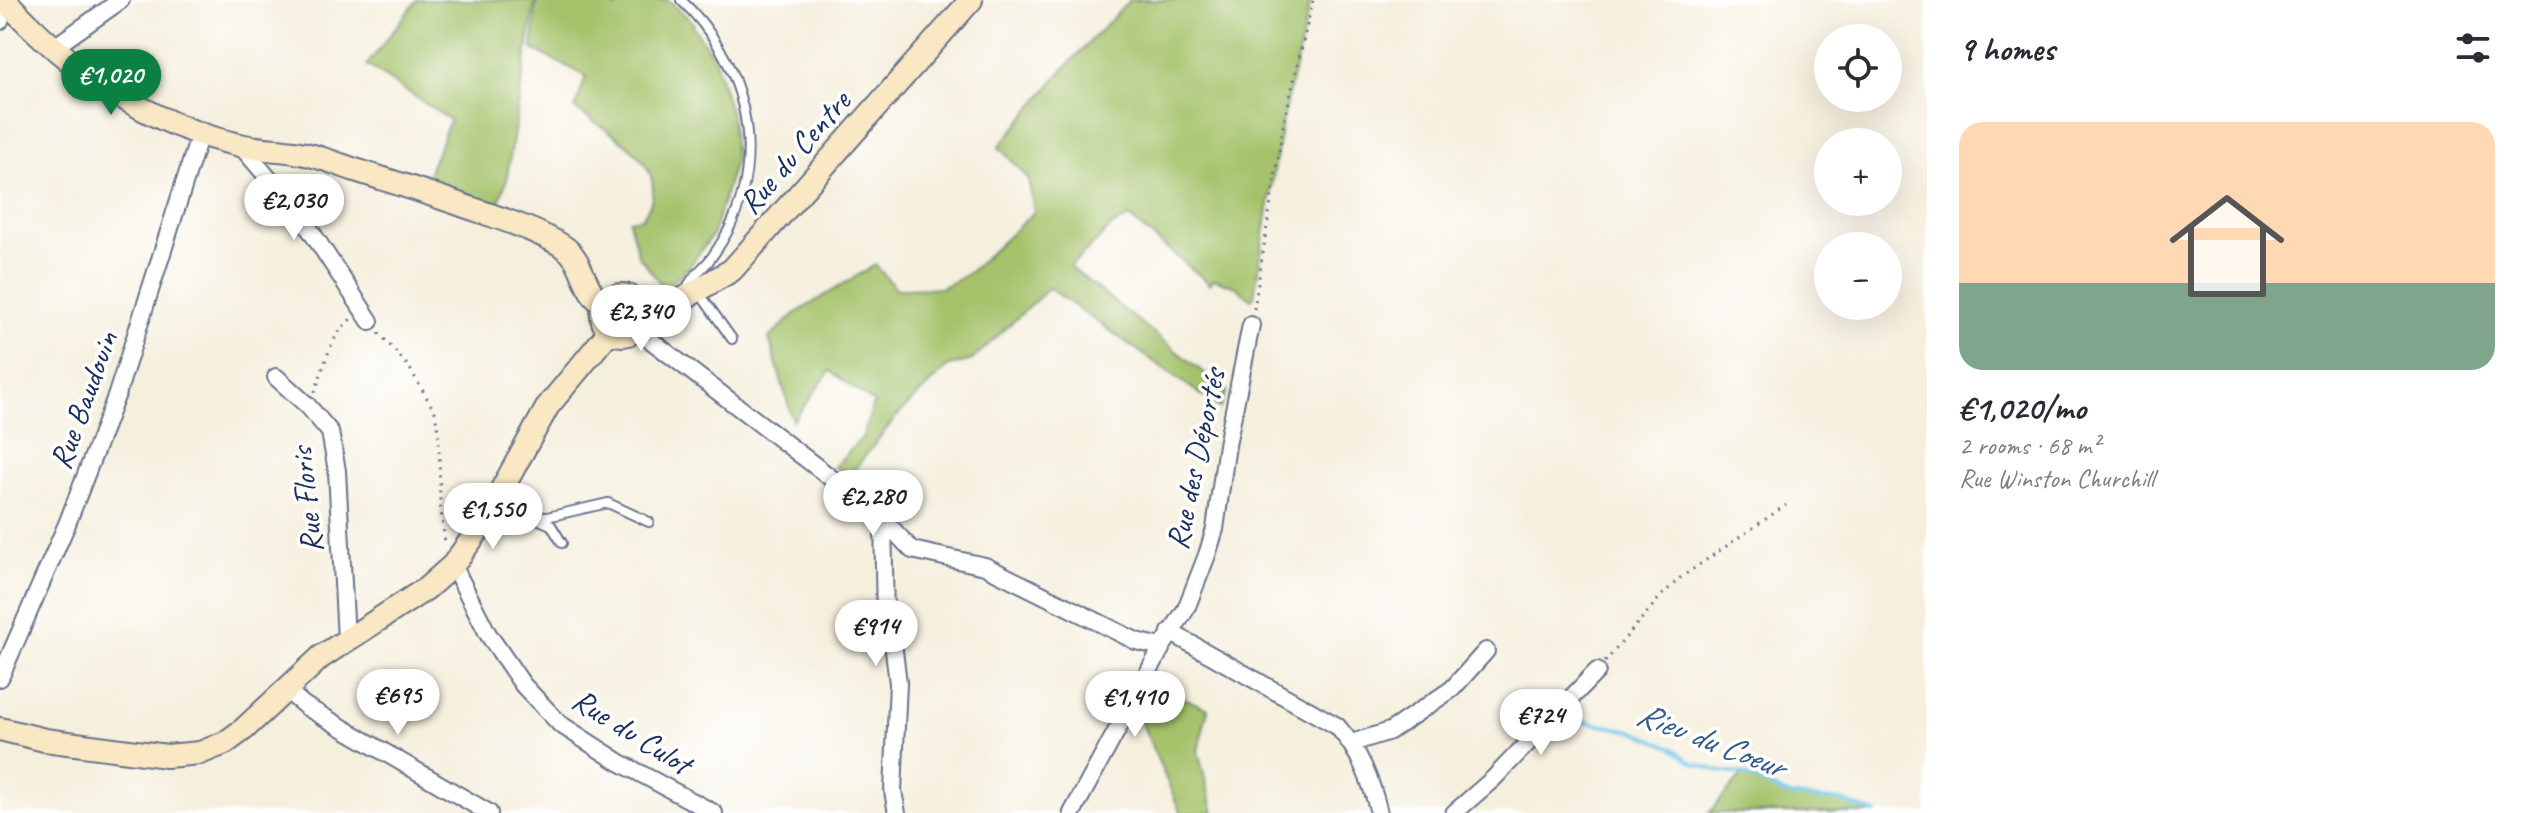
<!DOCTYPE html>
<html lang="en">
<head>
<meta charset="utf-8">
<style>
  body { margin:0; font-family:Caveat,sans-serif; background:#f7f7f7; color:#2b2b33; height:100vh; display:flex; flex-direction:column; font-size:30px; white-space:nowrap }
  * { box-sizing:border-box; margin:0 }
  p { font-size:26px; color:#7c7c81 }
  .icon { flex:none; width:44px; height:44px; fill:none; stroke:currentColor; stroke-width:2; stroke-linecap:round; stroke-linejoin:round }
  .map { position:relative; flex:1; overflow:hidden }
  .panel { display:flex; flex-direction:column; background:#fff; width:600px }
  .panel>* { flex:none }
  .buttons { position:absolute; left:1814px; top:24px; display:grid; gap:16px }
  .buttons a { display:grid; place-items:center; width:88px; height:88px; border-radius:50%; background:#fff; box-shadow:0 8px 32px #0002; font-size:40px }
  .price { position:absolute; translate:-50% -68px; padding:0 18px; border-radius:28px; background:#fff; color:#222; font-size:26px; line-height:52px; filter:drop-shadow(0 2px 4px #0008) }
  .price::after { content:''; position:absolute; left:50%; top:48px; width:24px; height:18px; margin-left:-12px; background:inherit; clip-path:polygon(0 0,100% 0,50% 100%) }
  .price.on { background:#0b8043; color:#fff }
  ul { padding:0; list-style:none }
  li { display:grid; align-content:center; gap:16px; height:424px; padding:0 32px }
  li+li { border-top:2px solid #e1e1e2 }
  li span { display:grid; place-items:center; height:248px; border-radius:24px; color:#555 }
  li>.icon { margin-inline-start:auto }
  span .icon { width:144px; height:144px; fill:#fffc; stroke-width:1 }
  li b { font-size:34px }
  h2 { display:flex; justify-content:space-between; align-items:center; height:96px; padding:0 32px; font-size:34px }
  main { display:flex; flex:1; min-height:0 }
  .map>svg:first-child { display:block }
  .green { fill:#a5c26a; stroke:#607864; stroke-width:2 }
  .lines { fill:none; stroke-linecap:round; stroke-linejoin:round }
  .stream { stroke:#6ac4e8; stroke-width:4 }
  .lane-casing { stroke:#67728a; stroke-width:12 }
  .street-casing { stroke:#67728a; stroke-width:20 }
  .secondary-casing { stroke:#67728a; stroke-width:26 }
  .path { stroke:#67728a; stroke-width:3; stroke-dasharray:2 6; stroke-linecap:butt }
  .lane { stroke:#fff; stroke-width:8 }
  .street { stroke:#fff; stroke-width:16 }
  .secondary { stroke:#fae7c3; stroke-width:22 }
  .labels { text-anchor:middle; stroke-width:7; stroke-linejoin:round; paint-order:stroke }
  .street-label { font-size:32px; fill:#1b2f5e; stroke:#fff }
  .water-label { font-size:34px; font-style:italic; fill:#335c87; stroke:#fff }
</style>
</head>
<body>
<main>
<div class="map">
<svg width="1927" height="813" viewBox="0 0 1927 813">
  <rect width="100%" height="100%" fill="#fff"/>
  <filter id="ink" filterUnits="userSpaceOnUse"><feTurbulence type="fractalNoise" baseFrequency=".0125" numOctaves="2"/><feDisplacementMap in="SourceGraphic" scale="16" xChannelSelector="R" yChannelSelector="G"/><feConvolveMatrix kernelMatrix="1 2 1 2 8 2 1 2 1" color-interpolation-filters="sRGB"/></filter>
  <filter id="wash" filterUnits="userSpaceOnUse"><feTurbulence type="fractalNoise" baseFrequency=".006" numOctaves="4" result="noise"/><feDisplacementMap in="SourceGraphic" scale="32" xChannelSelector="R" yChannelSelector="G"/><feGaussianBlur stdDeviation="1.8" result="paint"/><feColorMatrix in="noise" values="0 0 0 0 0 0 0 0 0 0 0 0 0 0 0 0 0 1.4 0 .05"/><feComposite in="paint" operator="in"/></filter>
  <g filter="url(#wash)">
    <rect width="100%" height="100%" fill="#f5efdd"/>
    <path class="green" d="M 417,0 L 535,0 L 506,183 L 497,207 L 426,179 L 450,120 L 367,65 Z
      M 537,0 L 606,0 L 616,8 L 623,0 L 668,0 L 694,23 L 693,26 L 715,59 L 731,115 L 735,161 L 713,234 L 690,266 L 664,288 L 638,255 L 629,220 L 642,218 C 645,213 650,207 651,201 C 665,159 603,128 575,109 L 586,76 L 532,49 Z
      M 1130,0 L 1311,0 L 1282,122 L 1254,297 L 1251,299 L 1236,287 L 1214,279 L 1210,284 L 1129,217 L 1112,226 L 1070,267 L 1227,391 L 1220,408 L 1049,288 L 972,360 L 947,367 L 896,417 L 851,474 L 834,467 L 862,438 L 874,403 L 830,371 L 793,421 L 769,338 L 796,313 L 875,265 L 897,289 L 940,288 L 957,280 L 970,272 L 1034,212 L 1028,178 L 999,147 L 1061,72 Z
      M 1158,686 L 1208,709 L 1198,751 L 1214,813 L 1181,813 L 1139,717 Z
      M 1743,774 L 1790,796 L 1842,801 L 1876,813 L 1709,813 Z"/>
    <g class="lines">
      <path class="stream" d="M 1574,720 L 1632,731 L 1673,748 L 1691,762 L 1722,772 L 1743,774 L 1790,796 L 1842,801 L 1876,813"/>
    </g>
  </g>
  <g filter="url(#ink)">
    <g class="lines">
      <g class="lane-casing">
        <path id="lane" d="M 681,0 C 744,59 768,152 728,231 C 722,242 716,252 708,262 C 700,271 689,279 686,291
          M 698,291 L 732,339
          M 498,498 L 531,516 L 547,517 L 608,503 L 649,522
          M 535,518 L 551,525 L 562,543"/>
      </g>
      <g class="street-casing">
        <path id="street" d="M 0,21 L 6,1
          M 53,48 L 121,0
          M 241,146 L 303,219 L 370,321
          M 636,329 L 877,513 L 912,550 L 985,566 L 1136,641 L 1162,647
          M 276,377 L 308,406 L 330,432 L 337,471 L 346,639
          M 883,520 L 885,617 L 892,635 L 898,683 L 893,791 L 897,813
          M 453,565 L 488,634 L 523,685 L 560,724 L 619,762 L 714,813
          M 1170,632 L 1337,726 C 1360,752 1371,780 1379,813
          M 0,678 L 67,524 L 117,394 L 200,134
          M 285,689 L 305,706 L 489,813
          M 1352,743 L 1390,731 L 1452,689 L 1486,651
          M 1072,813 L 1162,647 L 1186,609 L 1207,555 L 1215,529 L 1227,445 L 1251,325
          M 1454,813 L 1493,779 L 1597,671"/>
      </g>
      <g class="secondary-casing">
        <path id="secondary" d="M 5,0 C 67,68 148,125 240,145 C 259,150 280,149 300,153 C 318,156 335,163 352,169 C 387,180 422,191 456,203 C 489,215 535,228 564,247 C 585,261 582,292 605,305
          M602 315a20 20 0 1 1 40 0a20 20 0 1 1-40 0Z
          M 642,314 L 664,310 L 732,270 L 971,0
          M 0,729 L 45,740 L 167,756 L 200,753 L 225,743 L 244,729 L 321,657 L 427,588 L 453,565 L 482,525 L 548,406 L 610,331"/>
      </g>
      <path class="path" d="M 1254,309 L 1283,126 L 1313,0
        M 379,333 L 409,367 L 435,412 L 439,437 L 440,503 L 445,543
        M 315,392 C 325,365 329,337 352,318
        M 1605,662 L 1661,596 L 1680,578 L 1786,505"/>
      <use href="#lane" class="lane"/>
      <use href="#street" class="street"/>
      <use href="#secondary" class="secondary"/>
    </g>
  </g>
  <g class="labels">
    <g class="street-label">
      <text transform="translate(794 152) rotate(-49)" y="11">Rue du Centre</text>
      <text transform="translate(83 400) rotate(-70)" y="11">Rue Baudouin</text>
      <text transform="translate(1195 459) rotate(-78)" y="11">Rue des Déportés</text>
      <text transform="translate(306 500) rotate(-96)" y="11">Rue Floris</text>
      <text transform="translate(632 731) rotate(32)" y="11">Rue du Culot</text>
    </g>
    <g class="water-label">
      <text transform="translate(1711 739) rotate(21)" y="12">Rieu du Coeur</text>
    </g>
  </g>
</svg>
<div class="buttons">
<a><svg class="icon" aria-label="locate" viewBox="0 0 24 24"><circle cx="12" cy="12" r="6"/><path d="M12 2v4M12 18v4M2 12h4M18 12h4"/></svg></a>
<a>+</a>
<a>−</a>
</div>
<b class="price on" style="left:111px;top:117px">€1,020</b>
<b class="price" style="left:294px;top:242px">€2,030</b>
<b class="price" style="left:641px;top:353px">€2,340</b>
<b class="price" style="left:873px;top:538px">€2,280</b>
<b class="price" style="left:493px;top:551px">€1,550</b>
<b class="price" style="left:876px;top:668px">€914</b>
<b class="price" style="left:398px;top:737px">€695</b>
<b class="price" style="left:1135px;top:739px">€1,410</b>
<b class="price" style="left:1541px;top:757px">€724</b>
</div>
<section class="panel">
<h2>9 homes<svg class="icon" aria-label="filters" viewBox="0 0 24 24"><path d="M4 7h16M4 17h16"/><circle cx="9" cy="7" r="2"/><circle cx="15" cy="17" r="2"/></svg></h2>
<ul>
<li><span style="background:linear-gradient(#ffd9b3 65%,#7fa58c 0)"><svg class="icon" aria-label="home" viewBox="0 0 24 24"><path d="M3 11l9-7 9 7M6 9v11h12V9"/></svg></span><div><b>€1,020/mo</b><p>2 rooms · 68 m²</p><p>Rue Winston Churchill</p></div></li>
</ul>
</section>
</main>
</body>
</html>
